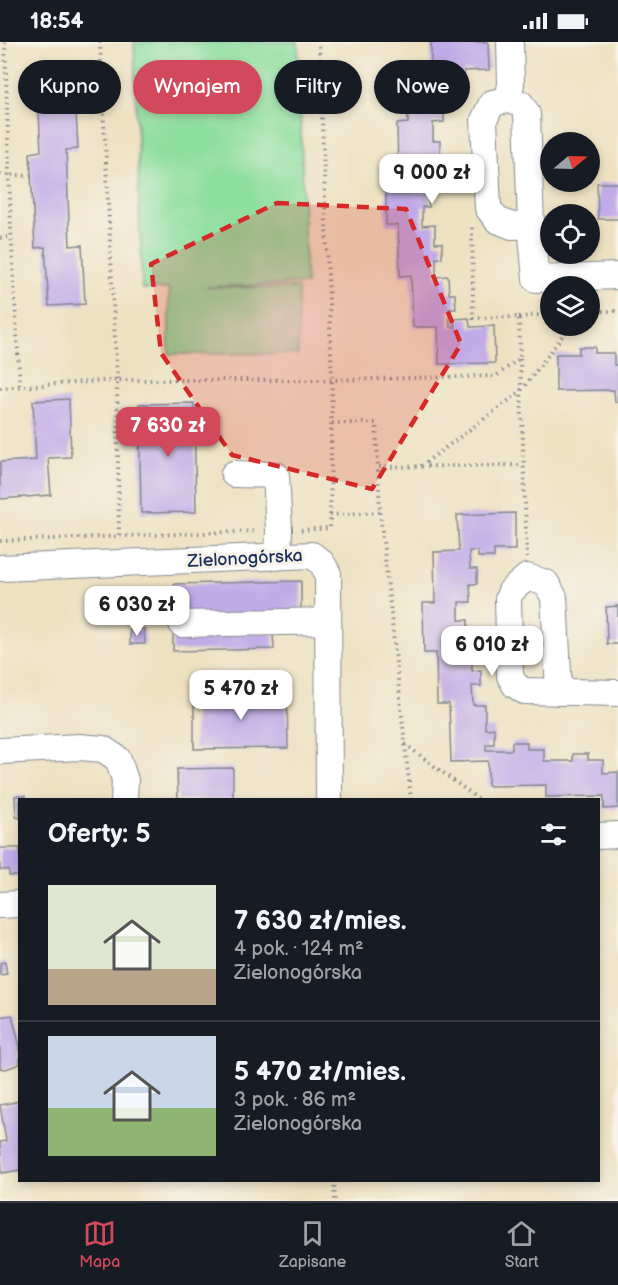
<!DOCTYPE html>
<html lang="pl">
<head>
<meta charset="utf-8">
<style>
  body { margin:0; font-family:"Balsamiq Sans",sans-serif; background:#20242c; color:#f1f3f6; height:100vh; display:flex; flex-direction:column; font-size:22px; white-space:nowrap }
  * { box-sizing:border-box; margin:0 }
  p { font-size:20px; color:#9ea1a6 }
  .icon { flex:none; width:33px; height:33px; fill:none; stroke:currentColor; stroke-width:2; stroke-linecap:round; stroke-linejoin:round }
  .map { position:relative; flex:1; overflow:hidden }
  .sheet { position:absolute; left:18px; top:756px; width:582px; height:384px; display:flex; flex-direction:column; background:#171b24; border-radius:0px; box-shadow:0 3px 9px #0003 }
  .sheet>* { flex:none }
  .top-card { position:absolute; left:18px; top:18px; width:582px; height:54px; display:flex; gap:12px }
  .needle { width:39px; rotate:71deg }
  .buttons { position:absolute; left:540px; top:90px; display:grid; gap:12px }
  .buttons a { display:grid; place-items:center; width:60px; height:60px; border-radius:50%; background:#171b24; box-shadow:0 3px 9px #0003; font-size:30px }
  .price { position:absolute; translate:-50% -51px; padding:0 14px; border-radius:12px; background:#fff; color:#222; font-size:20px; line-height:39px; filter:drop-shadow(0 2px 3px #0008) }
  .price::after { content:''; position:absolute; left:50%; top:36px; width:18px; height:14px; margin-left:-9px; background:inherit; clip-path:polygon(0 0,100% 0,50% 100%) }
  .price.on { background:#d1495b; color:#fff }
  ul { padding:0; list-style:none }
  li { display:flex; align-items:center; gap:18px; height:150px; padding:0 30px }
  li+li { border-top:2px solid #363941 }
  li span { display:grid; place-items:center; flex:none; width:168px; height:120px; border-radius:0px; color:#555 }
  li>.icon { margin-inline-start:auto }
  span .icon { width:72px; height:72px; fill:#fffc; stroke-width:1 }
  li b { font-size:26px }
  h2 { display:flex; justify-content:space-between; align-items:center; height:72px; padding:0 30px; font-size:26px }
  .pill { padding:0 21px; border-radius:27px; background:#171b24; box-shadow:0 3px 9px #0003; font-size:21px; line-height:54px }
  .pill.on { background:#d1495b; color:#fff }
  .status { display:flex; justify-content:space-between; align-items:center; height:42px; padding:0 30px; background:#171b24; direction:ltr }
  .status svg { height:16px; fill:currentColor }
  .tab-bar { display:flex; justify-content:space-around; align-items:center; height:84px; border-top:2px solid #363941; background:#171b24; font-size:16px; color:#9ea1a6 }
  .tab-bar a { display:grid; justify-items:center; gap:3px }
  .tab-bar .on { color:#d1495b }
  .map>svg:first-child { display:block }
  .green { fill:#8dde9f; stroke:#54867e; stroke-width:1.5 }
  .building { fill:#c0aae7 }
  .lines { fill:none; stroke-linecap:round; stroke-linejoin:round }
  .minor-casing { stroke:#848890; stroke-width:28 }
  .path { stroke:#848890; stroke-width:4; stroke-dasharray:1.5 4.5; stroke-linecap:butt }
  .minor { stroke:#fff; stroke-width:26 }
  .marked { fill:#d62828; fill-opacity:0.2; stroke:#d62828; stroke-width:4.5; stroke-dasharray:12 8; stroke-linejoin:round }
  .labels { text-anchor:middle; stroke-width:6; stroke-linejoin:round; paint-order:stroke }
  .street-label { font-size:18px; fill:#1b2f5e; stroke:#f7f3e8 }
</style>
</head>
<body>
<div class="status"><b>18:54</b><svg viewBox="0 0 49 12"><path d="M0 12V9h3v3zM5 12V6h3v6zM10 12V3h3v9zM15 12V0h3v12zM26 1h20v11H26zM47 4h2v5h-2z"/></svg></div>
<div class="map">
<svg width="618" height="1159" viewBox="0 0 618 1159">
  <rect width="100%" height="100%" fill="#f7f3e8"/>
  <filter id="ink" filterUnits="userSpaceOnUse"><feTurbulence type="fractalNoise" baseFrequency=".0167" numOctaves="2"/><feDisplacementMap in="SourceGraphic" scale="12" xChannelSelector="R" yChannelSelector="G"/><feConvolveMatrix kernelMatrix="1 2 1 2 8 2 1 2 1" color-interpolation-filters="sRGB"/></filter>
  <filter id="wash" filterUnits="userSpaceOnUse"><feTurbulence type="fractalNoise" baseFrequency=".008" numOctaves="4" result="noise"/><feDisplacementMap in="SourceGraphic" scale="24" xChannelSelector="R" yChannelSelector="G"/><feGaussianBlur stdDeviation="1.35" result="paint"/><feColorMatrix in="noise" values="0 0 0 0 0 0 0 0 0 0 0 0 0 0 0 0 0 1.4 0 .05"/><feComposite in="paint" operator="in"/></filter>
  <g filter="url(#wash)">
    <rect width="100%" height="100%" fill="#ede1c1"/>
    <path class="green" d="M 134,0 L 298,0 L 306,242 L 207,245 L 298,246 L 298,312 L 169,312 L 169,247 L 142,247 Z"/>
    <g id="blocks">
      <path class="building" d="M 431,0 L 488,0 L 489,28 L 464,29 L 464,37 L 449,37 L 449,29 L 443,29 L 444,47 L 451,47 L 451,61 L 444,61 L 444,80 L 433,81 L 433,99 L 440,99 L 440,114 L 433,114 L 434,131 L 421,131 L 421,150 L 428,150 L 429,165 L 422,165 L 422,184 L 435,183 L 435,201 L 442,201 L 442,216 L 436,216 L 436,235 L 448,234 L 449,252 L 455,252 L 456,267 L 449,267 L 450,285 L 455,285 L 454,277 L 469,276 L 470,285 L 494,284 L 495,321 L 439,322 L 438,285 L 413,285 L 411,233 L 400,234 L 398,183 L 386,183 L 386,133 L 398,133 L 397,82 L 408,81 L 407,31 L 431,31 Z
        M 75,51 L 78,107 L 66,108 L 70,204 L 82,203 L 85,262 L 49,264 L 45,205 L 35,206 L 30,111 L 41,109 L 38,53 Z
        M 597,141 L 618,141 L 618,177 L 598,177 Z
        M 579,305 L 595,305 L 595,311 L 614,311 L 614,323 L 618,323 L 618,360 L 615,360 L 614,348 L 556,349 L 556,312 L 579,312 Z
        M 69,357 L 71,415 L 48,416 L 51,453 L 0,457 L 0,420 L 36,418 L 33,359 Z
        M 194,361 L 196,470 L 141,471 L 139,362 Z
        M 515,471 L 515,508 L 494,508 L 494,515 L 478,515 L 478,509 L 469,509 L 470,527 L 477,527 L 477,542 L 470,542 L 471,560 L 459,560 L 459,578 L 468,578 L 468,593 L 459,594 L 460,612 L 472,612 L 472,629 L 481,628 L 481,644 L 472,644 L 473,663 L 485,663 L 485,687 L 494,686 L 494,702 L 486,702 L 486,708 L 512,708 L 512,700 L 527,700 L 527,707 L 544,707 L 544,719 L 573,719 L 573,712 L 588,712 L 588,718 L 603,718 L 603,731 L 618,730 L 618,766 L 604,767 L 604,754 L 546,755 L 546,743 L 488,744 L 488,719 L 451,720 L 449,662 L 437,662 L 436,611 L 424,611 L 423,561 L 435,561 L 434,510 L 459,509 L 457,473 Z
        M 301,539 L 301,572 L 174,575 L 174,542 Z
        M 618,564 L 618,602 L 607,602 L 606,565 Z
        M 130,587 L 144,587 L 145,602 L 130,602 Z
        M 273,590 L 274,607 L 173,609 L 173,592 Z
        M 194,651 L 287,651 L 288,706 L 194,707 Z
        M 233,726 L 233,758 L 178,758 L 177,727 Z
        M 15,754 L 25,754 L 25,758 L 20,758 L 20,776 L 16,775 Z
        M 0,806 L 20,806 L 20,834 L 9,834 L 9,828 L 0,828 Z
        M 5,920 L 7,932 L 0,933 L 0,921 Z
        M 12,973 L 20,1005 L 20,1022 L 6,1027 L 0,1026 L 0,975 Z
        M 20,1059 L 20,1128 L 2,1131 L 0,1100 L 6,1099 L 0,1063 Z"/>
    </g>
  </g>
  <g filter="url(#ink)">
    <use href="#blocks" fill-opacity="0" stroke="#848890" stroke-width="1.5"/>
    <g class="lines">
      <g class="minor-casing">
        <path id="minor" d="M 508,58 L 511,42 L 510,0
          M 531,183 L 512,184 L 497,178 L 488,166 L 484,78 L 492,61 L 508,58 L 521,62 L 527,72 L 531,183 L 536,237 L 618,234
          M 234,432 L 276,433 L 279,488 L 278,515
          M 0,526 L 312,513 L 322,521 L 328,532 L 329,758
          M 182,582 L 327,579
          M 559,650 L 554,555 L 546,541 L 527,535 L 511,549 L 508,557 L 510,634 L 515,643 L 524,649 L 618,651
          M 0,709 L 79,705 L 103,707 L 118,717 L 125,738 L 124,758
          M 598,794 L 618,793
          M 0,863 L 20,862"/>
      </g>
      <path class="path" d="M 5,0 L 11,186 L 20,345
        M 100,0 L 117,338 L 119,494
        M 0,132 L 32,134
        M 0,196 L 11,195
        M 590,269 L 618,269
        M 519,275 L 550,272
        M 520,317 L 527,516
        M 0,346 L 117,338 L 332,338 L 496,334 L 520,316 L 519,275 L 473,276 L 472,182
        M 332,381 L 376,381 L 378,425
        M 421,424 L 520,350 L 570,284
        M 330,473 L 380,470
        M 301,488 L 330,486 L 332,338 L 319,0
        M 0,499 L 257,489
        M 405,702 L 479,758
        M 411,758 L 380,470 L 378,425 L 523,423
        M 334,1138 L 335,1159"/>
      <use href="#minor" class="minor"/>
    </g>
  </g>
  <path class="marked" d="M 277,161 L 406,167 L 461,302 L 372,447 L 232,413 L 161,311 L 151,222 Z"/>
  <g class="labels">
    <g class="street-label">
      <text transform="translate(245 516) rotate(-3)" y="6">Zielonogórska</text>
    </g>
  </g>
</svg>
<div class="buttons">
<a><svg class="needle" viewBox="-14 -14 28 28"><path d="M0-13l5 13h-10z" fill="#e53935"/><path d="M0 13l5-13h-10z" fill="#9ea1a6"/></svg></a>
<a><svg class="icon" aria-label="locate" viewBox="0 0 24 24"><circle cx="12" cy="12" r="6"/><path d="M12 2v4M12 18v4M2 12h4M18 12h4"/></svg></a>
<a><svg class="icon" aria-label="layers" viewBox="0 0 24 24"><path d="M12 4l9 5-9 5-9-5zM3 14l9 5 9-5"/></svg></a>
</div>
<b class="price" style="left:432px;top:163px">9 000 zł</b>
<b class="price on" style="left:168px;top:416px">7 630 zł</b>
<b class="price" style="left:137px;top:595px">6 030 zł</b>
<b class="price" style="left:492px;top:635px">6 010 zł</b>
<b class="price" style="left:241px;top:679px">5 470 zł</b>
<div class="top-card">
<a class="pill">Kupno</a>
<a class="pill on">Wynajem</a>
<a class="pill">Filtry</a>
<a class="pill">Nowe</a>
</div>
<section class="sheet">
<h2>Oferty: 5<svg class="icon" aria-label="filters" viewBox="0 0 24 24"><path d="M4 7h16M4 17h16"/><circle cx="9" cy="7" r="2"/><circle cx="15" cy="17" r="2"/></svg></h2>
<ul>
<li><span style="background:linear-gradient(#dfe7d0 70%,#b9a48a 0)"><svg class="icon" aria-label="home" viewBox="0 0 24 24"><path d="M3 11l9-7 9 7M6 9v11h12V9"/></svg></span><div><b>7 630 zł/mies.</b><p>4 pok. · 124 m²</p><p>Zielonogórska</p></div></li>
<li><span style="background:linear-gradient(#c9d6e8 60%,#8fb573 0)"><svg class="icon" aria-label="home" viewBox="0 0 24 24"><path d="M3 11l9-7 9 7M6 9v11h12V9"/></svg></span><div><b>5 470 zł/mies.</b><p>3 pok. · 86 m²</p><p>Zielonogórska</p></div></li>
</ul>
</section>
</div>
<nav class="tab-bar">
<a class="on"><svg class="icon" aria-label="map" viewBox="0 0 24 24"><path d="M3 6l6-2 6 2 6-2v14l-6 2-6-2-6 2zM9 4v14M15 6v14"/></svg>Mapa</a>
<a><svg class="icon" aria-label="saved" viewBox="0 0 24 24"><path d="M7 4h10v16l-5-4-5 4z"/></svg>Zapisane</a>
<a><svg class="icon" aria-label="home" viewBox="0 0 24 24"><path d="M3 11l9-7 9 7M6 9v11h12V9"/></svg>Start</a>
</nav>
</body>
</html>
